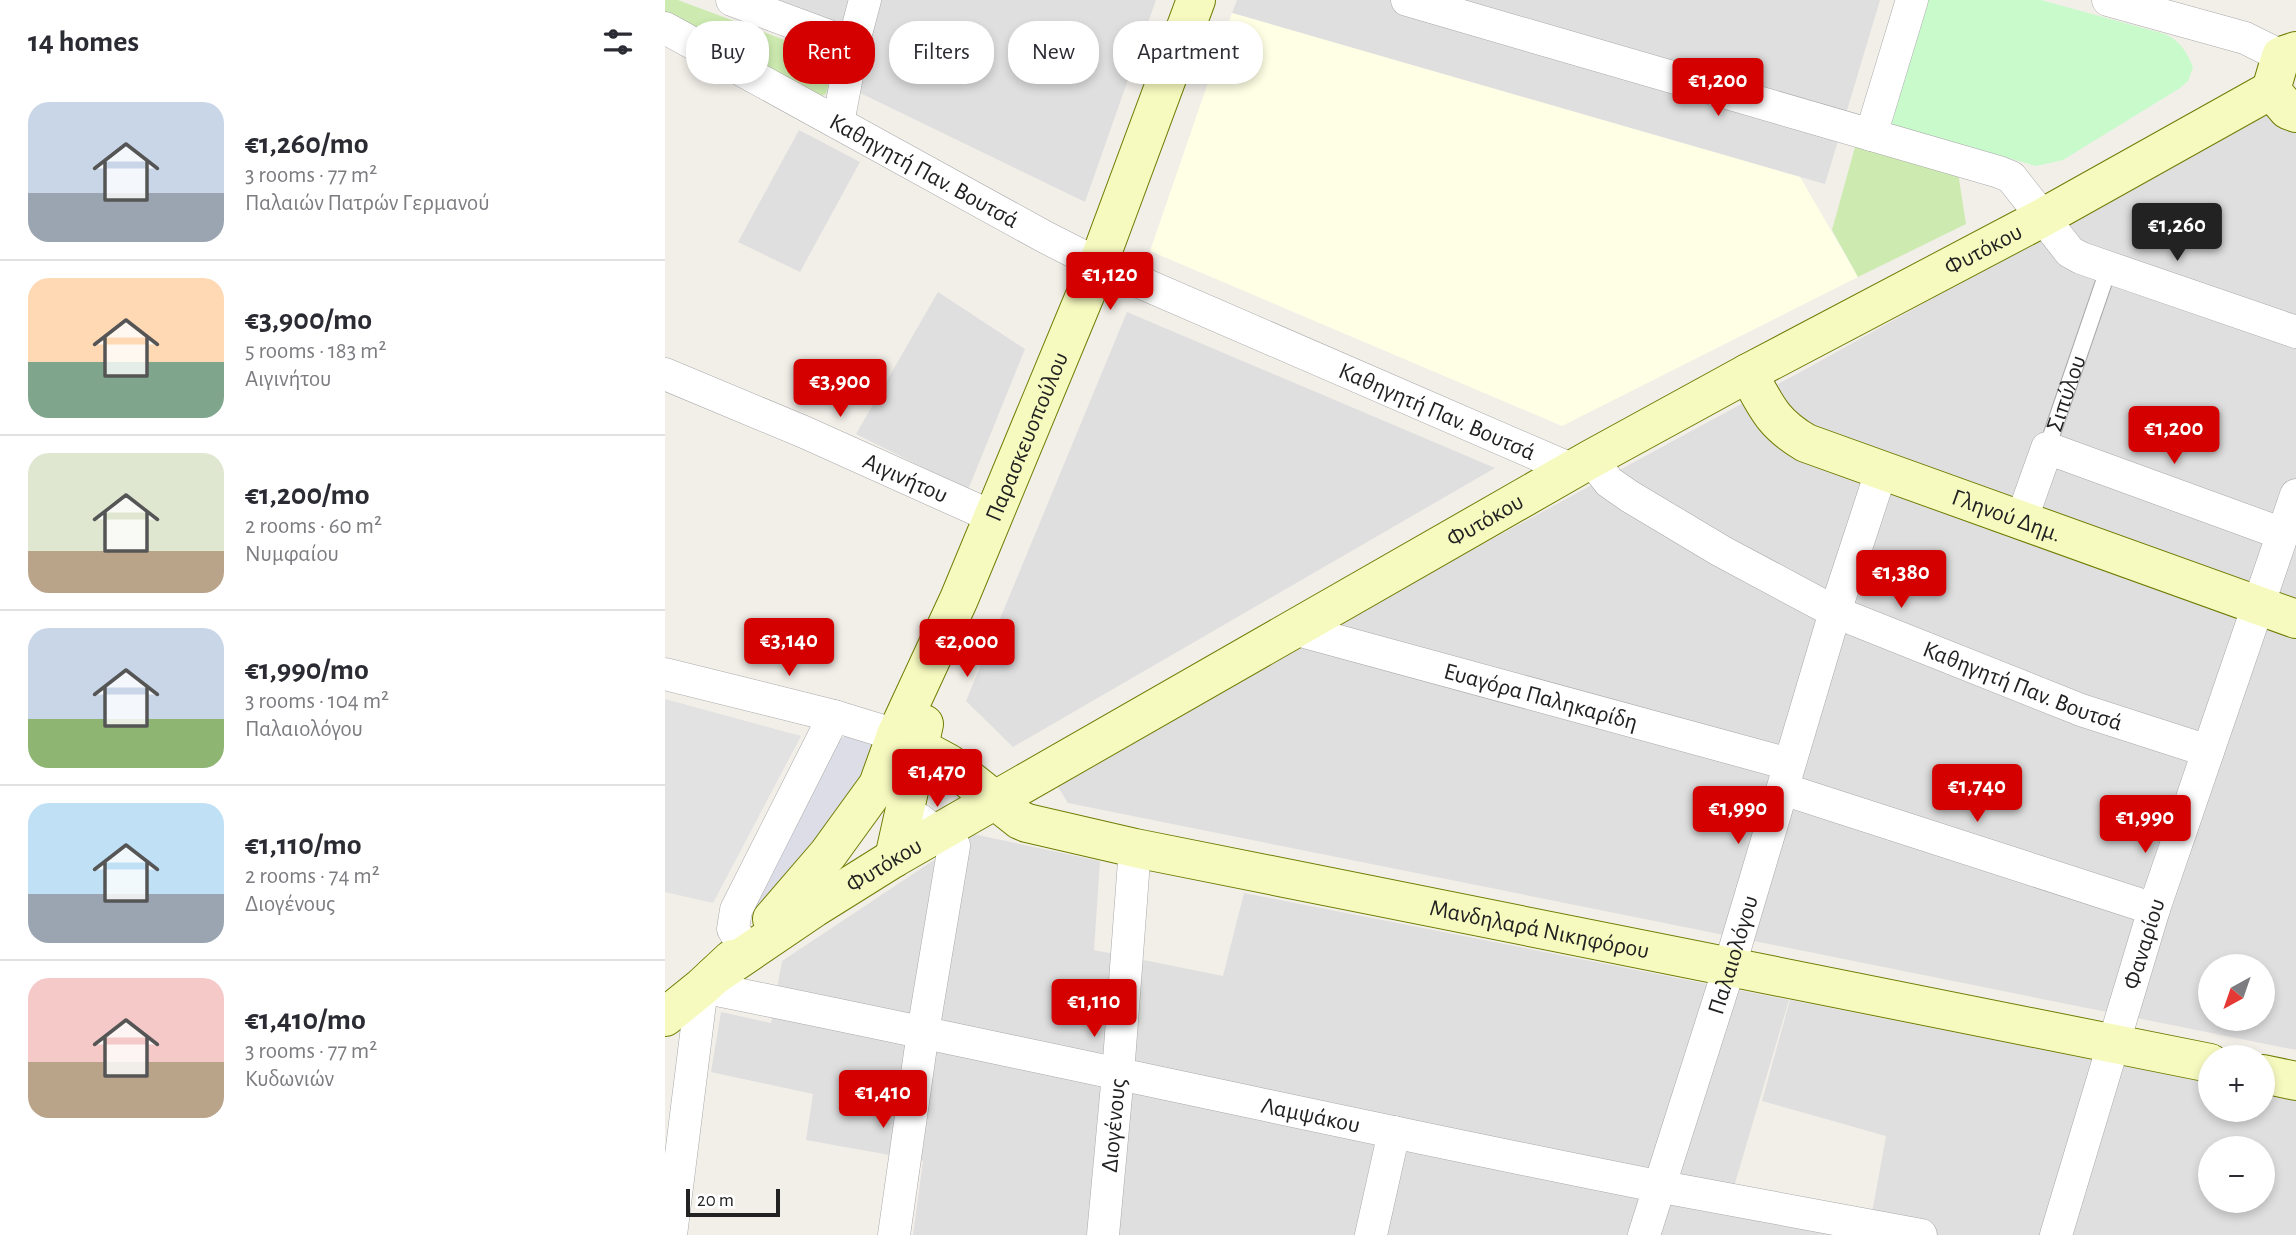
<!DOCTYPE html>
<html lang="en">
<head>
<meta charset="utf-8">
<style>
  body { margin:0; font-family:"Alegreya Sans",sans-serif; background:#f7f7f7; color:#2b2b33; height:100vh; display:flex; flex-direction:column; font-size:26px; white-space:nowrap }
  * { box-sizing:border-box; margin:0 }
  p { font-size:23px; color:#7c7c81 }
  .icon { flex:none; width:38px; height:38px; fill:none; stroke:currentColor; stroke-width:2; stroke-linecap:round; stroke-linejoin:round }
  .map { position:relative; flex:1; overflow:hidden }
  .drawer { display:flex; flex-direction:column; background:#fff; width:665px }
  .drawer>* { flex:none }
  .top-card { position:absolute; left:21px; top:21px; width:665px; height:63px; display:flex; gap:14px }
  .needle { width:46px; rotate:220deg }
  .fabs { position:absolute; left:1533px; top:954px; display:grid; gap:14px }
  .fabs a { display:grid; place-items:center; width:77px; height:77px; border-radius:50%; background:#fff; box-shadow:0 4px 10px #0003; font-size:35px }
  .scale { position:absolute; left:21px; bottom:18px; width:94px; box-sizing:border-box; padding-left:7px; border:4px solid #222; border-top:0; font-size:19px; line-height:24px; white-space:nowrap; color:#222; -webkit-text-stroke:5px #fff; paint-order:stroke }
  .price { position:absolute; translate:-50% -60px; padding:0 16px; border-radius:7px; background:#d40000; color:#fff; font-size:23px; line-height:46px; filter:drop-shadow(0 2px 4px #0008) }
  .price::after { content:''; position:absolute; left:50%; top:42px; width:21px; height:16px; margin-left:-10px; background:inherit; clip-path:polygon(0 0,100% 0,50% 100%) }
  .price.current { background:#222; color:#fff }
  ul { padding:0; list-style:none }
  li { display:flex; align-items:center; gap:21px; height:175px; padding:0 28px }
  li+li { border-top:2px solid #e1e1e2 }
  li span { display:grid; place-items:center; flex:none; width:196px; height:140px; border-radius:21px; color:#555 }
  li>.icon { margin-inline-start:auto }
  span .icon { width:84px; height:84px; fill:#fffc; stroke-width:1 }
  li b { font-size:30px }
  h2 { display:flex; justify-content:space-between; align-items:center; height:84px; padding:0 28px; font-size:30px }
  .tag { padding:0 24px; border-radius:28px; background:#fff; box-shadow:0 4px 10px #0003; font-size:24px; line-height:63px }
  .tag.current { background:#d40000; color:#fff }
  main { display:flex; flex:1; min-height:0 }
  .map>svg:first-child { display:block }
  .residential { fill:#e0dfdf; fill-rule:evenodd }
  .education { fill:#ffffe5 }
  .grass { fill:#cdebb0 }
  .park { fill:#c8facc }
  .parking { fill:#e2e2e2 }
  .plaza { fill:#dddde8 }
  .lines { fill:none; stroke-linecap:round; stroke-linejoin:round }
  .lane-casing { stroke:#a9a9a9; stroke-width:18 }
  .street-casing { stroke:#a9a9a9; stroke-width:33 }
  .secondary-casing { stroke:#707d05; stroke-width:40 }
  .lane { stroke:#fff; stroke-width:16 }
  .street { stroke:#fff; stroke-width:32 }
  .secondary { stroke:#f7fabf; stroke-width:38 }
  .labels { text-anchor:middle; stroke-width:6; stroke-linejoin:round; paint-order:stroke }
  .street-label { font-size:24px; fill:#222; stroke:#fff }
</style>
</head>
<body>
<main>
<section class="drawer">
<h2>14 homes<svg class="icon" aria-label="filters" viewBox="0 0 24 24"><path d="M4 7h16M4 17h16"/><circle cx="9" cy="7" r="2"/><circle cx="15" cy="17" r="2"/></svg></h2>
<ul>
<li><span style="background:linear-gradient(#c9d6e8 65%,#9aa5b1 0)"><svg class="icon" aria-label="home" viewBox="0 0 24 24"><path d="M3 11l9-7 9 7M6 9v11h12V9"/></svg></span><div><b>€1,260/mo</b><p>3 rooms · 77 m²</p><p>Παλαιών Πατρών Γερμανού</p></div></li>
<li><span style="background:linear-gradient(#ffd9b3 60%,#7fa58c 0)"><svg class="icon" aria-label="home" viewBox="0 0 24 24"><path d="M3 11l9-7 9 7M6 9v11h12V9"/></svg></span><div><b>€3,900/mo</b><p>5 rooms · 183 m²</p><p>Αιγινήτου</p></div></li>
<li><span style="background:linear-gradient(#dfe7d0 70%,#b9a48a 0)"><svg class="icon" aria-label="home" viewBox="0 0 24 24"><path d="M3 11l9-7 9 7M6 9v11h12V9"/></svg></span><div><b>€1,200/mo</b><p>2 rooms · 60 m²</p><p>Νυμφαίου</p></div></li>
<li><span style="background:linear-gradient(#c9d6e8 65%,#8fb573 0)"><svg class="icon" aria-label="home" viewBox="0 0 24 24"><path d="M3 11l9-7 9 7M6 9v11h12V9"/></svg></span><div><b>€1,990/mo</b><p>3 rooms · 104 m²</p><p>Παλαιολόγου</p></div></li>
<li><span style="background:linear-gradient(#bfe0f5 65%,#9aa5b1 0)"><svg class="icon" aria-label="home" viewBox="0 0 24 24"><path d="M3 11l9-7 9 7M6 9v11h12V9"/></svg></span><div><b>€1,110/mo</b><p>2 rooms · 74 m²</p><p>Διογένους</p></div></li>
<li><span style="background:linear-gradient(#f6c9c9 60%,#b9a48a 0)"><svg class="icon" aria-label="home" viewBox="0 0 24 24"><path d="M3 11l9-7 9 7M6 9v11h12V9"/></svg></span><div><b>€1,410/mo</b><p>3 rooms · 77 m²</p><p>Κυδωνιών</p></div></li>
</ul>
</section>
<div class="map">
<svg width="1631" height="1235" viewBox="0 0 1631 1235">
  <rect width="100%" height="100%" fill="#f2efe9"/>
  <path class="residential" d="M 104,0 L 491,0 L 420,202 L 191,91 L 206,35 Z
    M 572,0 L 1215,0 L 1160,184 L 567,13 Z
    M 1603,111 L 1615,128 L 1631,133 L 1631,1050 L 403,803 L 391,784 L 556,686 L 1150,364 ZM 1545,966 L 1598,966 L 1598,1018 L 1545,1018 Z
    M 134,130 L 195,162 L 135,272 L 73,242 Z
    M 273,292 L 360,349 L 303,490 L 191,434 Z
    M 462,312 L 830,468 L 348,747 L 301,701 Z
    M 308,834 L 435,861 L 429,950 L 558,976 L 579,893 L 1124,1000 L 1063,1207 L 1180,1235 L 248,1235 L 258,1161 L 141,1140 L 148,1094 L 46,1072 L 56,1012 L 106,1023 L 117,961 Z
    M 1125,1000 L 1545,1083 L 1545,1110 L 1598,1110 L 1598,1093 L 1631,1099 L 1631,1235 L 1203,1235 L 1221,1136 L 1097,1101 ZM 1545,1148 L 1598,1148 L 1598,1200 L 1545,1200 Z"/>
  <path class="education" d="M 567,13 L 1135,177 L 1193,277 L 897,426 L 485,251 Z"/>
  <path class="grass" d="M 0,0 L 13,0 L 170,59 L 161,94 L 156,96 L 0,13 Z
    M 1193,136 L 1292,166 L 1301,224 L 1193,277 L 1167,230 Z"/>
  <path class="park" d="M 1260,0 L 1376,0 L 1500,34 C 1516,42 1521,51 1528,67 L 1523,81 L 1515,88 L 1398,160 L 1371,166 L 1223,123 Z"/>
  <path class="parking" d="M 0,699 L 136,736 L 48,903 L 0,892 Z"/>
  <path class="plaza" d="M 183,734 L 208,741 L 203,776 L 92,910 L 89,906 L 164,754 L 176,739 Z"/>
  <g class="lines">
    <g class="lane-casing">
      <g id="lane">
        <path id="s1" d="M 1382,448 L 1444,267"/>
      </g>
    </g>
    <g class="street-casing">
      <g id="street">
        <path d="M 67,0 L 188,45"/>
        <path d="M 742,0 L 1334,172 L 1346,177 L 1405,252 L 1416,258 L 1631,332"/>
        <path d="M 1443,0 L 1580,38 L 1616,56"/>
        <path id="s2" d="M 0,28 L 380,237 L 433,264 L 908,470"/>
        <path d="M 173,123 L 188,45 L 200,0"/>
        <path d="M 1206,135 L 1247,0"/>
        <path id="s3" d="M 0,374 L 139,432 L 328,517"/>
        <path id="s4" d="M 926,459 L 944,482 L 964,496 L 1056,551 L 1170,612 L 1416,710 L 1543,751"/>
        <path d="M 1356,521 L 1382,448 L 1618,534"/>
        <path id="s5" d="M 629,629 L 1124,764"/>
        <path d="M 0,674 L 169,716 L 231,735"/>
        <path d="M 1118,789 L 1489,909"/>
        <path d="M 79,947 L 68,929 L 71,910 L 169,716"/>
        <path id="s6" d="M 6,1235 L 37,987 C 356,1051 673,1123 992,1186 C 1080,1203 1168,1219 1256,1235"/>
        <path d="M 229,1235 L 258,1032 L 289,846 L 255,820"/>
        <path id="s7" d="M 438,1235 L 453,1074 L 470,848"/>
        <path d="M 706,1235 L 729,1132"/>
        <path id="s8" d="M 979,1235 L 1065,965 L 1170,612 L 1216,472"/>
        <path id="s9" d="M 1391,1235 L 1489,909 L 1631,495"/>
      </g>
    </g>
    <g class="secondary-casing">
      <g id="secondary">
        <path d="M 1631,51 L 1616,56 L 1606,90 L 1623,110 L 1631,113"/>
        <path id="s10" d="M 1083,373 C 1101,406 1107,423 1141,443 L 1631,619"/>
        <path id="s11" d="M 231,735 L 283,763 L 355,820 L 362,823 L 470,848 L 1545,1063"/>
        <path d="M 229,858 L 259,724"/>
        <path id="s12" d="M 107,919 L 163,854 L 213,785 L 231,735 L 294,599 L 433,264 L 531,0"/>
        <path id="s13" d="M 49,976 L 149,908 L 229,858 L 926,459 L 1083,373 L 1377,218 L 1606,90"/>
        <path d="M 0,1017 L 37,987 L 67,959"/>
        <path d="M 1598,1074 L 1631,1081"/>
      </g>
    </g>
    <use href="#lane" class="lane"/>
    <use href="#street" class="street"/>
    <use href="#secondary" class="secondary"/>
  </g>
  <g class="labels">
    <g class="street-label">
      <text dy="8" stroke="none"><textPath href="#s2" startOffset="296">Καθηγητή Παν. Βουτσά</textPath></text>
      <text dy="8" stroke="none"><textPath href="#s13" startOffset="1463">Φυτόκου</textPath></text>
      <text dy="8" stroke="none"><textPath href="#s1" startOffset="58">Σιπύλου</textPath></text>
      <text dy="8" stroke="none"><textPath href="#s2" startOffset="863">Καθηγητή Παν. Βουτσά</textPath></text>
      <text dy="8" stroke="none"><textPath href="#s12" startOffset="550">Παρασκευοπούλου</textPath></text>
      <text dy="8" stroke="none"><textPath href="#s3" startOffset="262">Αιγινήτου</textPath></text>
      <text dy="8" stroke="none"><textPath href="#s10" startOffset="306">Γληνού Δημ.</textPath></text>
      <text dy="8" stroke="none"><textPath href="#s13" startOffset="896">Φυτόκου</textPath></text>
      <text dy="8" stroke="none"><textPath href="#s4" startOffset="492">Καθηγητή Παν. Βουτσά</textPath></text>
      <text dy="8" stroke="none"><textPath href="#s5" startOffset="256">Ευαγόρα Παληκαρίδη</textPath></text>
      <text dy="8" stroke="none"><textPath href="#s13" startOffset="203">Φυτόκου</textPath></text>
      <text dy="8" stroke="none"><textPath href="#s11" startOffset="682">Μανδηλαρά Νικηφόρου</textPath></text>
      <text dy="8" stroke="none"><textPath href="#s9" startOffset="304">Φαναρίου</textPath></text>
      <text dy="8" stroke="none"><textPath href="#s8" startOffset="294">Παλαιολόγου</textPath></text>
      <text dy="8" stroke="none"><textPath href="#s6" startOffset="872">Λαμψάκου</textPath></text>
      <text dy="8" stroke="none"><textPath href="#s7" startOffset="110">Διογένους</textPath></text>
    </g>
  </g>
</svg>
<div class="fabs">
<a><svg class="needle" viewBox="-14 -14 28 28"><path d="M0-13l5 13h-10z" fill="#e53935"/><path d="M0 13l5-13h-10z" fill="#7c7c81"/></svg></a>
<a>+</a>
<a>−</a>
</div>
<div class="scale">20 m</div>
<b class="price" style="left:1053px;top:118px">€1,200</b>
<b class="price current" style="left:1512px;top:263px">€1,260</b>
<b class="price" style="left:445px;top:312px">€1,120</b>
<b class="price" style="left:175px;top:419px">€3,900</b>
<b class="price" style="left:1509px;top:466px">€1,200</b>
<b class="price" style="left:1236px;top:610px">€1,380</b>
<b class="price" style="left:124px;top:678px">€3,140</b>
<b class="price" style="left:302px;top:679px">€2,000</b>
<b class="price" style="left:272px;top:809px">€1,470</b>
<b class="price" style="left:1312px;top:824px">€1,740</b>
<b class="price" style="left:1073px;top:846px">€1,990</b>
<b class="price" style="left:1480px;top:855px">€1,990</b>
<b class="price" style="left:429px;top:1039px">€1,110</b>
<b class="price" style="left:218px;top:1130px">€1,410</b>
<div class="top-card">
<a class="tag">Buy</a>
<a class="tag current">Rent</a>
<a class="tag">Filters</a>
<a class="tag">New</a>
<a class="tag">Apartment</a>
</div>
</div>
</main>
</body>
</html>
